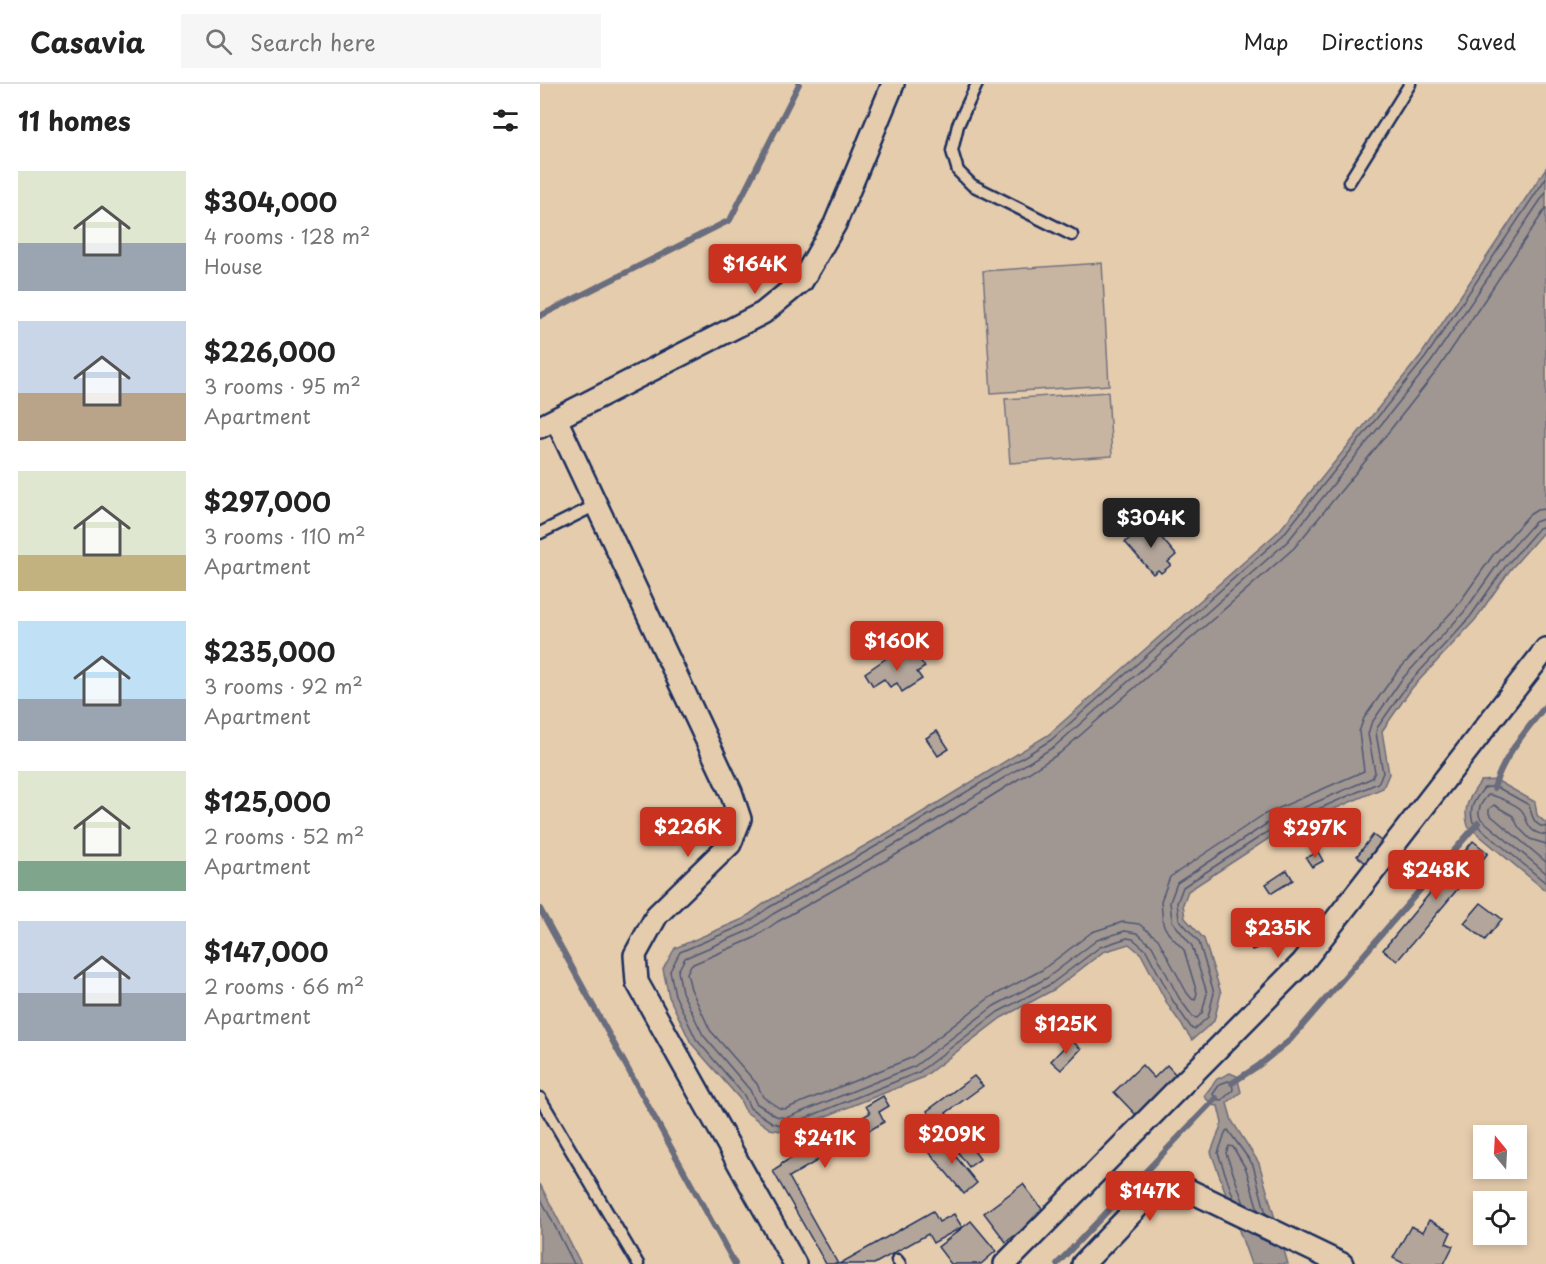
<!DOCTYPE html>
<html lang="en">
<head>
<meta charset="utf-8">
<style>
  body { margin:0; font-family:"Playpen Sans",sans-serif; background:#f6f6f6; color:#222; height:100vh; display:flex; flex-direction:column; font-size:22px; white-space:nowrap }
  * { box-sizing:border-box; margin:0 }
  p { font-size:20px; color:#767676 }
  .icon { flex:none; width:33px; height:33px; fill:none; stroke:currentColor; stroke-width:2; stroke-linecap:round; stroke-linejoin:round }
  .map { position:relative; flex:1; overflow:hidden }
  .side { display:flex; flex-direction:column; background:#fff; width:540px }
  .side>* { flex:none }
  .needle { width:39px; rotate:342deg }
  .fabs { position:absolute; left:933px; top:1041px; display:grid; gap:12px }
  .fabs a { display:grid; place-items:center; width:54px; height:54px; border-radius:0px; background:#fff; box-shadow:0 3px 9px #0003; font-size:30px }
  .price { position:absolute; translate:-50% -51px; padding:0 14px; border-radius:6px; background:#c8321e; color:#fff; font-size:20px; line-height:39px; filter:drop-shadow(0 2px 3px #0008) }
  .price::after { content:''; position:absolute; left:50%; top:36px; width:18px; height:14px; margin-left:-9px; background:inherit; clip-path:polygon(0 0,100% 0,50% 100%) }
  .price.selected { background:#222; color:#fff }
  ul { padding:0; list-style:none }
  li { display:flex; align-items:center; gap:18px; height:150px; padding:0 18px }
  li span { display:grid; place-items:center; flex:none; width:168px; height:120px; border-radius:0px; color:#555 }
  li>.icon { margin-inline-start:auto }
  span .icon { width:72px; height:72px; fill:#fffc; stroke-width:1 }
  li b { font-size:26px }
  h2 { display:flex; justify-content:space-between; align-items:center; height:72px; padding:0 18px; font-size:26px }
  header { display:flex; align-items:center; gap:36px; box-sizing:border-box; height:84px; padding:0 30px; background:#fff; border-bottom:2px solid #e0e0e0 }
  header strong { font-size:28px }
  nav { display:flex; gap:33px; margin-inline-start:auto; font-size:21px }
  .search { width:420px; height:54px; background:#f6f6f6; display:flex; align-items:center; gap:15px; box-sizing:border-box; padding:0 21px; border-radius:0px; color:#767676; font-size:22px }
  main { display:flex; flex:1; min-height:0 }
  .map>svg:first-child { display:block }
  .green { fill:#c8b5a1; stroke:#727280; stroke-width:1.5 }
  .water { fill:#a09692; stroke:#6b6d7d; stroke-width:1.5 }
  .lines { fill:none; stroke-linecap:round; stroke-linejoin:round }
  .shore { stroke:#505873; stroke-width:1.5 }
  .stream { stroke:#6b6d7d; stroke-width:6 }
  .building { fill:#b3a599; stroke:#1b2f5e; stroke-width:1.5 }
  .lane-casing { stroke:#1b2f5e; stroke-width:15 }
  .street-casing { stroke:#1b2f5e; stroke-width:26 }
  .lane { stroke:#e5ccad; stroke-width:10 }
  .street { stroke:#e5ccad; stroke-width:21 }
</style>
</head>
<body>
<header>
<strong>Casavia</strong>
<div class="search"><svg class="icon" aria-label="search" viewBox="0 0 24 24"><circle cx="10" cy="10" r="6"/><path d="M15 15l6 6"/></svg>Search here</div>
<nav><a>Map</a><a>Directions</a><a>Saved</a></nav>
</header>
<main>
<section class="side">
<h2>11 homes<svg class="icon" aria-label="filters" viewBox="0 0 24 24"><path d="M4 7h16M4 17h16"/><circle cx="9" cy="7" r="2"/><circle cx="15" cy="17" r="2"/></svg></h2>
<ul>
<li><span style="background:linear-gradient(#dfe7d0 60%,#9aa5b1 0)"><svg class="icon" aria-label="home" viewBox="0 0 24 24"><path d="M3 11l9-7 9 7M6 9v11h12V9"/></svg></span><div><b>$304,000</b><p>4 rooms · 128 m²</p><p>House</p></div></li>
<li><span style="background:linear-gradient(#c9d6e8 60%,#b9a48a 0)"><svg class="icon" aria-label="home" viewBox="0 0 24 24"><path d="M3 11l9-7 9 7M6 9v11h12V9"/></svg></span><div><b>$226,000</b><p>3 rooms · 95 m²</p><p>Apartment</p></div></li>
<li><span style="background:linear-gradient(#dfe7d0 70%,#c2b280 0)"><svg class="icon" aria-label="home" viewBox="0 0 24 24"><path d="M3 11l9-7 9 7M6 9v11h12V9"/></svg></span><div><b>$297,000</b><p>3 rooms · 110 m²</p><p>Apartment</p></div></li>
<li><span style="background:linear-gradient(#bfe0f5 65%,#9aa5b1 0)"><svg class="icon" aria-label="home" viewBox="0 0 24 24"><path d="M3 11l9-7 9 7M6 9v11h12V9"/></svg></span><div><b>$235,000</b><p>3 rooms · 92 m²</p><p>Apartment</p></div></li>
<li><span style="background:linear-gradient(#dfe7d0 75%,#7fa58c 0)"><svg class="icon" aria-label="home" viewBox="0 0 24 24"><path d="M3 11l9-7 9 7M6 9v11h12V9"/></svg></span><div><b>$125,000</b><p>2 rooms · 52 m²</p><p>Apartment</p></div></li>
<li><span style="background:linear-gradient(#c9d6e8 60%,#9aa5b1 0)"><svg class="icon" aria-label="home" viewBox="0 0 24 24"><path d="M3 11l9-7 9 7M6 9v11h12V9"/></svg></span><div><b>$147,000</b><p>2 rooms · 66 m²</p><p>Apartment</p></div></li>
</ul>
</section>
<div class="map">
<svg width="1006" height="1180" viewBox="0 0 1006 1180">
  <rect width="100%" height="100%" fill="#e5ccad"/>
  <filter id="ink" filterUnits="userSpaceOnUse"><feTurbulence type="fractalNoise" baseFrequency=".0167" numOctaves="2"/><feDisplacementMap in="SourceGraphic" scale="12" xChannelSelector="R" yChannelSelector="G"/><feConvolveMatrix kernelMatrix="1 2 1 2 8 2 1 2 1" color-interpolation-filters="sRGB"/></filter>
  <g filter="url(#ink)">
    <path class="green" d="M 562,179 L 569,301 L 451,309 L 443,187 Z
      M 568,308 L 572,372 L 470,379 L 465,315 Z"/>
    <path class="water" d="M 1006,84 L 1006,445 L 970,486 L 935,536 L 872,604 L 842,647 L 849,690 L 843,704 L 734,751 L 648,807 L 643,820 L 645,834 L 664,855 L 681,909 L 674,937 L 652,956 L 628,921 L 601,870 L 589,860 L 563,868 L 515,905 L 461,934 L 382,994 L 246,1048 L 230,1045 L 206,1028 L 199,1014 L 151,959 L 129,913 L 123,885 L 135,864 L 203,835 L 225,819 L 368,737 L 508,651 L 739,447 L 881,271 Z
      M 956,696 L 995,718 L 997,731 L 1006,739 L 1006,807 L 928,742 C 922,723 930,712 941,697 Z
      M 690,989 L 697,992 L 701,1008 L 687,1019 L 692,1037 L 719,1079 L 748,1180 L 711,1180 L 671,1068 L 682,1039 L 678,1022 L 672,1021 L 664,1012 L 677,995 Z
      M 0,1100 L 41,1180 L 0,1180 Z"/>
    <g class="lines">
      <path class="shore" d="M 1006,94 L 885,274 L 743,451 L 511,656 L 371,742 L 228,824 L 206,840 L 140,868 L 130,887 L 135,911 L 156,955 L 204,1011 L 210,1024 L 233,1039 L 246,1042 L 379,988 L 458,928 L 511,900 L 560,863 L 587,854 L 593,855 L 606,866 L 633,917 L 652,945 L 655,945 L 668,933 L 674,909 L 659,858 L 639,835 L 637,819 L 643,803 L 732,745 L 838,699 L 843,689 L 836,649 L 837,644 L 868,600 L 930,533 L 965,483 L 999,444 L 1006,442
        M 1006,108 L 891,278 L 748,457 L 515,662 L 375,749 L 233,830 L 210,846 L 145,874 L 138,887 L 142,908 L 163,951 L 210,1006 L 216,1019 L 236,1032 L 246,1034 L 375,982 L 454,922 L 507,894 L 557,856 L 585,847 L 597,849 L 612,862 L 639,914 L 653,933 L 657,934 L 662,929 L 667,909 L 652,862 L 632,837 L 630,818 L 637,799 L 728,739 L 832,694 L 835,688 L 828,650 L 831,640 L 862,595 L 924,528 L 960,477 L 995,438 L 1006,434
        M 1006,124 L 899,284 L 832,369 L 754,464 L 520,669 L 380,757 L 237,838 L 214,854 L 151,881 L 147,889 L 151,905 L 170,946 L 217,1000 L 223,1013 L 239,1024 L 245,1025 L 371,974 L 449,914 L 502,886 L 552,848 L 583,838 L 599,840 L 618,855 L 647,909 L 652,915 L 655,916 L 657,909 L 644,866 L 628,849 L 623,840 L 621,817 L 630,793 L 723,731 L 824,687 L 819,648 L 824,634 L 856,589 L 917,522 L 953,471 L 989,431 L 997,426 L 1006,425
        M 1006,743 C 993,742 992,731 989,721 L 955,702 L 944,704 C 935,715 928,724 933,738 L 1006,799
        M 1006,751 C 989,749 988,740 983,728 C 980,722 954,710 948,711 C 943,717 936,725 940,734 L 1006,789
        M 1006,760 L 990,755 L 979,744 L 973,732 L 954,721 L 949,725 L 949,730 L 1006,778
        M 688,997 L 692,998 L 693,1006 L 682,1016 L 675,1015 L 673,1010 L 680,1000 Z
        M 0,1113 L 34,1180
        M 694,1115 L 678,1069 L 686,1047 L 688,1046 L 713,1081 L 726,1130
        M 704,1120 L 686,1069 L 689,1062 L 693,1063 L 706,1085 L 718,1126"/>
      <path class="stream" d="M 0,232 L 190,136 L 259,0
        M 954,704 C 963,672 986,647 1006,621
        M 0,825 L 195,1180
        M 692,999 L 718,982 L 750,956 L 938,739
        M 517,1180 L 676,1014"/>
    </g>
    <path class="building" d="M 609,439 L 636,471 L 628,478 L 631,481 L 621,489 L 618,486 L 613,490 L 585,458 Z
      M 364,568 L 370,576 L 377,572 L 385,583 L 377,588 L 382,595 L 362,608 L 357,599 L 350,603 L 344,595 L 333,602 L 325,589 L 351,571 L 353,575 Z
      M 397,647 L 409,665 L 398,672 L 386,654 Z
      M 833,751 L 849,763 L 833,785 L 817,772 Z
      M 933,757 L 948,769 L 857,877 L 843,866 Z
      M 778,768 L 783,777 L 772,783 L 766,774 Z
      M 747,786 L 753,796 L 732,809 L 726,800 Z
      M 941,819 L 962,835 L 945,856 L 924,839 Z
      M 715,831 L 727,860 L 712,866 L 701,837 Z
      M 531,956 L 541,965 L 521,986 L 511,977 Z
      M 602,981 L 614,994 L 627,981 L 638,993 L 597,1032 L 574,1008 Z
      M 434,992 L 443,1002 L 406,1029 L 440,1075 L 429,1083 L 387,1027 Z
      M 343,1012 L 349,1022 L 339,1028 L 344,1038 L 249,1093 L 298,1180 L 286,1180 L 233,1087 L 241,1082 L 241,1080 L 330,1029 L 326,1022 Z
      M 400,1053 L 437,1099 L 424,1110 L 386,1064 Z
      M 483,1100 L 505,1129 L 466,1158 L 444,1129 Z
      M 393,1127 L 399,1138 L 414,1130 L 422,1143 L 393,1159 L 388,1150 L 334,1180 L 299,1180 Z
      M 889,1136 L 911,1148 L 906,1159 L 913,1162 L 904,1180 L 865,1180 L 853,1174 L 871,1142 L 883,1148 Z
      M 431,1137 L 456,1167 L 441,1180 L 411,1180 L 398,1163 Z"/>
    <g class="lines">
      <g class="lane-casing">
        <path id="lane" d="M 437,0 L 418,41 L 412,67 L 418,87 L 432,101 L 532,151
          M 809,98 L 870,0
          M 0,449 L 56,421
          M 0,1014 L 98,1180
          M 357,1176 L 360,1180"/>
      </g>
      <g class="street-casing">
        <path id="street" d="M 16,335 L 191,708 L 200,735 L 190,760 L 117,831 L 95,871 L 97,898 L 255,1180
          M 0,343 L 223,229 L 262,197 L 295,140 L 353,0
          M 465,1180 L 763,878 L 1006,565
          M 543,1180 L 606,1114 L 625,1102 L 646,1105 L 802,1180"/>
      </g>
      <use href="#lane" class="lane"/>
      <use href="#street" class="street"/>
    </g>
  </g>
</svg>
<div class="fabs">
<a><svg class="needle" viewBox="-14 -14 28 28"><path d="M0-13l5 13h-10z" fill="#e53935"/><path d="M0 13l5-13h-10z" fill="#767676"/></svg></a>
<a><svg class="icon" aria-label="locate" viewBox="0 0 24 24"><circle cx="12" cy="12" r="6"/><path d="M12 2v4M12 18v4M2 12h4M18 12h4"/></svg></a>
</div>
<b class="price" style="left:215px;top:211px">$164K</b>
<b class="price selected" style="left:611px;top:465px">$304K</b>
<b class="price" style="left:357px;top:588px">$160K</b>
<b class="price" style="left:148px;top:774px">$226K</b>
<b class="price" style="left:775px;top:775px">$297K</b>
<b class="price" style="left:896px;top:817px">$248K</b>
<b class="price" style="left:738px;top:875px">$235K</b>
<b class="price" style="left:526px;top:971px">$125K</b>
<b class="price" style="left:412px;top:1081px">$209K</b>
<b class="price" style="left:285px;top:1085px">$241K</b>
<b class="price" style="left:610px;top:1138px">$147K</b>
</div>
</main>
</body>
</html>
